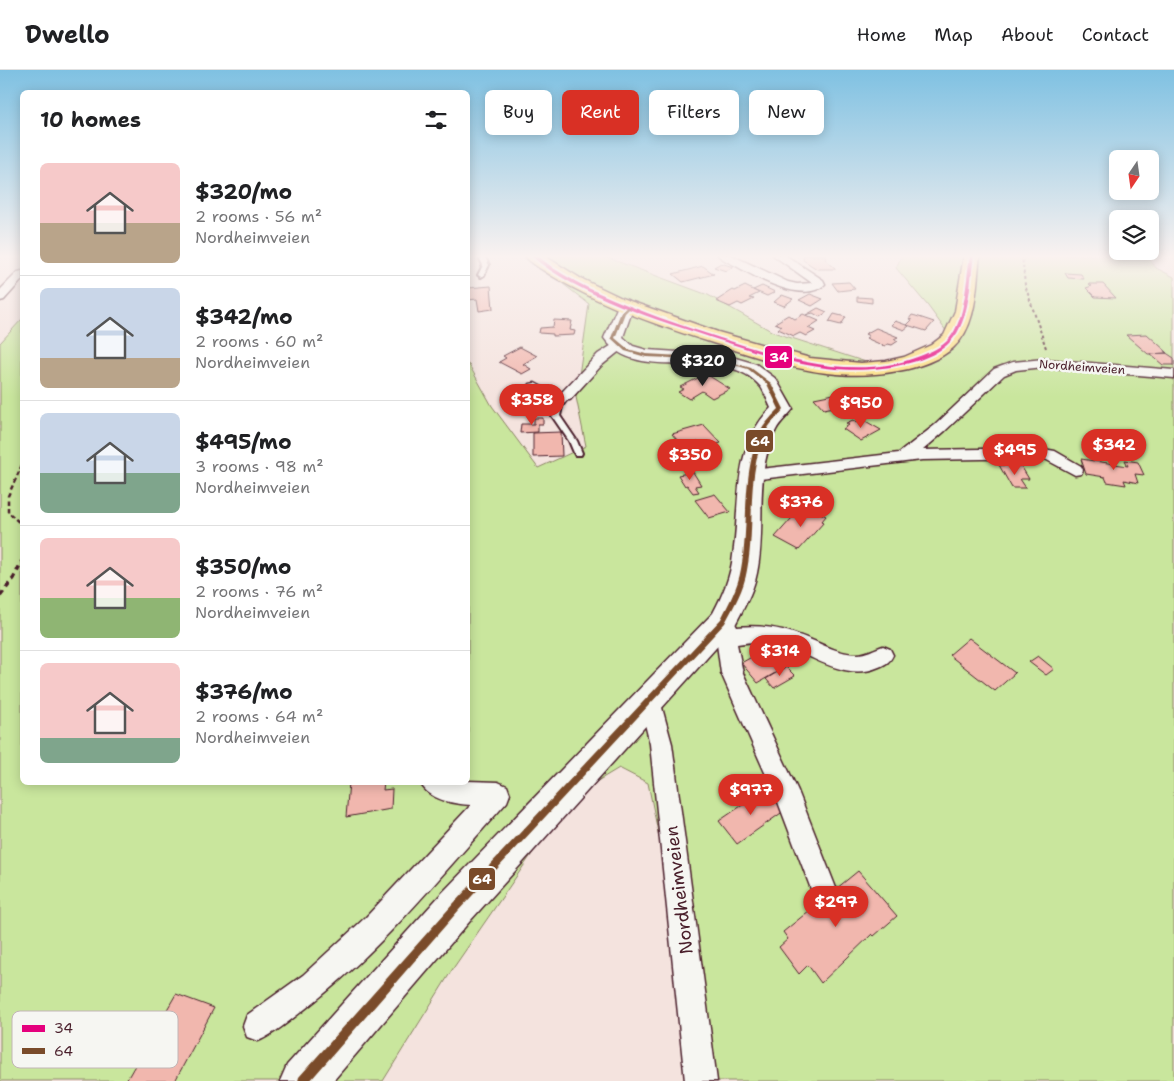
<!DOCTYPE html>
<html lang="en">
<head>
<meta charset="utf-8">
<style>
  body { margin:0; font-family:"Shantell Sans",sans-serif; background:#f2f2f2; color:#202124; height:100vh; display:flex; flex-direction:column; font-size:19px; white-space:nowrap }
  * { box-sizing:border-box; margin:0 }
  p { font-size:16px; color:#757577 }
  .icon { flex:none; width:28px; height:28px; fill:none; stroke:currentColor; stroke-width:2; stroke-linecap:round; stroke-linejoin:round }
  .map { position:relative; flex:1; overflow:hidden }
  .side { position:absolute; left:20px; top:20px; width:450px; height:695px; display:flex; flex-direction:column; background:#fff; border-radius:8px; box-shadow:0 2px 12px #0003 }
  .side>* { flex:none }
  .top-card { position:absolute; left:485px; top:20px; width:475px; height:45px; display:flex; gap:10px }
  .needle { width:32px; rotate:193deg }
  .tools { position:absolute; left:1109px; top:80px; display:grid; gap:10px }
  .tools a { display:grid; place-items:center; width:50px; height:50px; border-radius:8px; background:#fff; box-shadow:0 2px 12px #0003; font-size:25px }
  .price { position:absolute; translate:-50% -42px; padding:0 11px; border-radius:18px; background:#d93025; color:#fff; font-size:16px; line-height:32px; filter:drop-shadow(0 1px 2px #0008) }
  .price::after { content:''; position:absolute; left:50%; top:30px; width:15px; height:11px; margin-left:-8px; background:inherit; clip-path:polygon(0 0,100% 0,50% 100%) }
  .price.on { background:#222; color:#fff }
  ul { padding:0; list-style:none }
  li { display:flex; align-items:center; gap:15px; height:125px; padding:0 20px }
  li+li { border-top:1px solid #e0e0e0 }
  li span { display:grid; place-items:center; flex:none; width:140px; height:100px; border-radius:8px; color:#555 }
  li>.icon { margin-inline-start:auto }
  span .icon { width:60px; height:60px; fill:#fffc; stroke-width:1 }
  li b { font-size:21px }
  h2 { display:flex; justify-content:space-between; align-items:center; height:60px; padding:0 20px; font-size:21px }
  .pill { padding:0 18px; border-radius:8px; background:#fff; box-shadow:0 2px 12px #0003; font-size:18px; line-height:45px }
  .pill.on { background:#d93025; color:#fff }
  header { display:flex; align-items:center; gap:30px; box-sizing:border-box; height:70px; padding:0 25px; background:#fff; border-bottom:1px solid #e0e0e0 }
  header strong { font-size:24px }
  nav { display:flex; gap:28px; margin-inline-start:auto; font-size:18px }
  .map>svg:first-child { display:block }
  .green { fill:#c9e69d; stroke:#8a8264 }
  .building { fill:#f1b7ae; stroke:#4a1f2b }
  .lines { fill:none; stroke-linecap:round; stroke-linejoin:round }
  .lane-casing { stroke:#4a1f2b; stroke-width:4 }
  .street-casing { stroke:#4a1f2b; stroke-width:3 }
  .secondary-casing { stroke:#4a1f2b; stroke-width:3 }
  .primary-casing { stroke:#4a1f2b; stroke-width:3 }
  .path-far2 { stroke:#4a1f2b; stroke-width:2; stroke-dasharray:3 2.5; stroke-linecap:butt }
  .path-far1 { stroke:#4a1f2b; stroke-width:2.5; stroke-dasharray:4.5 3; stroke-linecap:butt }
  .path { stroke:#4a1f2b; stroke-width:4; stroke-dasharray:5.5 4.5; stroke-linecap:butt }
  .lane { fill:#f6f6f2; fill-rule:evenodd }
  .street { fill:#f6f6f2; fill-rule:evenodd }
  .secondary { fill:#f6f6f2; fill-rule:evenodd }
  .primary { fill:#fce080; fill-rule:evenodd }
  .bus-1-casing { stroke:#f6f6f2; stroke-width:4 }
  .bus-2-casing { stroke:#f6f6f2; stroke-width:4 }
  .bus-1 { fill:#e5007d; fill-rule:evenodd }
  .bus-2 { fill:#7a4b2a; fill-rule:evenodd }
  .labels { text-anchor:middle; stroke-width:5; stroke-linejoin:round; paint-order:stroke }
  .far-street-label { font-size:12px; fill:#4a1f2b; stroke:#f6f6f2 }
  .near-street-label { font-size:18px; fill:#4a1f2b; stroke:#f6f6f2 }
  .key { fill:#f6f6f2; stroke:#c2b6b6; stroke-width:1 }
  .key-label { font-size:14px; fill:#4a1f2b }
  .line-badge { stroke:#f6f6f2; stroke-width:2 }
  .badge-label { font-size:14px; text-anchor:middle; font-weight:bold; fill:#fff }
</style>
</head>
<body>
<header>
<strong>Dwello</strong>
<nav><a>Home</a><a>Map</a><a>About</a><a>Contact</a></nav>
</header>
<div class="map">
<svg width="1174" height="1011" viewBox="0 0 1174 1011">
  <rect width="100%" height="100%" fill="#f4e3de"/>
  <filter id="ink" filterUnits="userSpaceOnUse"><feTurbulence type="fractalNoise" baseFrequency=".02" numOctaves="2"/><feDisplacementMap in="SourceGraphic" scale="10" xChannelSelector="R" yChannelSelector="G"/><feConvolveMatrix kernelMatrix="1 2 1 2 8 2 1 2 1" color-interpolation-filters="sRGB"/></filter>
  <g filter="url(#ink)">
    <path class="green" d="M 530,185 L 600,185 L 708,225 L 773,262 L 866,292 L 923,289 L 949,265 L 928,236 L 896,198 L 902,185 L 1146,185 L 1156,198 L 1174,207 L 1174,1011 L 694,1011 L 690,919 L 648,713 L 619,698 L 571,727 L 452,900 L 383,1011 L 0,1011 L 0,273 L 22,249 L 22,712 L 468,712 L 468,293 L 492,336 L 538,398 L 586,376 L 576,327 L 589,234 L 545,200 Z"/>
    <path class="building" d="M 804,185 L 826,185 L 825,189 L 836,199 L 817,199 L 803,190 Z
      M 721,193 L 733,197 L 726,201 L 714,197 Z
      M 703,196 L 714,204 L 683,212 L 673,204 Z
      M 1065,203 L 1081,204 L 1084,209 L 1068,208 Z
      M 849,212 L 855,219 L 838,221 L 832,213 Z
      M 1089,214 L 1103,214 L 1116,228 L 1095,227 L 1086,218 L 1092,216 Z
      M 491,216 L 493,239 L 479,241 L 477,229 L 468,230 L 468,218 Z
      M 745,216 L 759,223 L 749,228 L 754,229 L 742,235 L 738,233 L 730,237 L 716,231 L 733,220 L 735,221 Z
      M 762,216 L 775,222 L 767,226 L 753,220 Z
      M 810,224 L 823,229 L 812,236 L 799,230 Z
      M 782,225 L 793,229 L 784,236 L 774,232 Z
      M 857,227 L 872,228 L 872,233 L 857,231 Z
      M 818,238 L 827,242 L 820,247 L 813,243 L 806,245 Z
      M 803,244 L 819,251 L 808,258 L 815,261 L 806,266 L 800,263 L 794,266 L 778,259 L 782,256 L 775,253 L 788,245 L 795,249 Z
      M 834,244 L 846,247 L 841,255 L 829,252 Z
      M 912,245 L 916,246 L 934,252 L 926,261 L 907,255 L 912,250 L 909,249 Z
      M 554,250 L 572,251 L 570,260 L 575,261 L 574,265 L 553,266 L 553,264 L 539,263 L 540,258 L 553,257 Z
      M 895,251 L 909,256 L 904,260 L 891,255 Z
      M 876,258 L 898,267 L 894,269 L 898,271 L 892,275 L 888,274 L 884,276 L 866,268 L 869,266 L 865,264 Z
      M 1147,264 L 1167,282 L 1165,282 L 1167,283 L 1148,284 L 1126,265 Z
      M 520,277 L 537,286 L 523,294 L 531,299 L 522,304 L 499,292 L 506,288 L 503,286 Z
      M 1165,282 L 1174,288 L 1174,295 L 1163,295 L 1150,284 L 1167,283 Z
      M 706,304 L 730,319 L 712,328 L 702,321 L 689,329 L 678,322 L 684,319 L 680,317 Z
      M 834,324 L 844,335 L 824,339 L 814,328 Z
      M 534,348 L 543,348 L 543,354 L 538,354 L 538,362 L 520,363 L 521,354 L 534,354 Z
      M 862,349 L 881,360 L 861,371 L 843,359 L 849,355 L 846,353 L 853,350 L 856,352 Z
      M 704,355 L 721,373 L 703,378 L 698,372 L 682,376 L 672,364 Z
      M 561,362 L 562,386 L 533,387 L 533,363 Z
      M 1081,389 L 1128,396 L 1125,390 L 1138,392 L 1144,405 L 1135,404 L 1138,413 L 1124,410 L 1126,415 L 1107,412 L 1105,407 L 1086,404 Z
      M 999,395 L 1021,396 L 1029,409 L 1020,409 L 1026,418 L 1012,418 Z
      M 693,402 L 701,415 L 695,416 L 699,422 L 693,423 L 687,415 L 685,416 L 678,405 Z
      M 715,424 L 730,442 L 709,448 L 695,430 Z
      M 806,436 L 826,446 L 822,451 L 824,452 L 799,480 L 775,467 L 799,440 L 802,441 Z
      M 969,568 L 1015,603 L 995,621 L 949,585 Z
      M 775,574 L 792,593 L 758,613 L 741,593 Z
      M 1038,586 L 1054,599 L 1046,605 L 1029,592 Z
      M 786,597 L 795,606 L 774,618 L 766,609 Z
      M 349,712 L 384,712 L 383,720 L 392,719 L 391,739 L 346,747 Z
      M 766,719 L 784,741 L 737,774 L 719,751 Z
      M 858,801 L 897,846 L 874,866 L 872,864 L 821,913 L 808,895 L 799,904 L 779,877 L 788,869 L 783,862 Z
      M 176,924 L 214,938 L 175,1011 L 126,1011 Z"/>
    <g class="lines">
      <g class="lane-casing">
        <path id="lane" d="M 478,185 L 484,185 L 489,195 L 484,205 L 481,207 L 478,205 L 483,195 Z
          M 562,325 L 568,325 L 569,327 L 562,336 L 560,346 L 577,371 L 582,383 L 581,385 L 575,385 L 569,371 L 552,346 L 554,336 Z"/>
      </g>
      <g class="street-casing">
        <path id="street" d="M 718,185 L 731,185 L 788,212 L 797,214 L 812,213 L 773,185 L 785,185 L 823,210 L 825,214 C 805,235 757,208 738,197 C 731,193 723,190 718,185 Z
          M 22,201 L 22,210 L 4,230 L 0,231 L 0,220 L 18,202 Z
          M 617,272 L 624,276 L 622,279 L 601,296 L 570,330 L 545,331 L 528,317 L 530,314 L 535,313 L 553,323 L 561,323 L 598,284 Z
          M 1044,289 L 1174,300 L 1174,308 L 1044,297 L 1016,300 L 1004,305 L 945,361 L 923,380 L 1038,378 L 1055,381 L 1081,396 L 1083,400 L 1081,404 L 1075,405 L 1045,389 L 1038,388 L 922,390 L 752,410 L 746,409 L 744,405 L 746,401 L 752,400 L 899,383 L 935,355 L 994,299 L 1013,292 Z
          M 723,543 L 730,545 L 737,557 C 763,554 785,559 809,569 C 824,575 840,584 857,584 C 866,584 874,579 883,576 L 890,579 L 893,585 C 890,592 886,594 879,597 C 843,613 810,582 776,574 C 763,571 750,572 737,574 L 743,603 L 798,721 L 836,818 L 832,827 L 823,831 L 814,827 L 778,732 L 721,603 L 716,567 L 717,558 L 713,551 L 716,545 Z
          M 650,620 L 658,623 L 672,674 L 717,1011 L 685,1011 L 650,674 L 639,630 L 642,623 Z
          M 468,711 L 498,712 L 507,716 L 510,724 L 507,732 C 443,803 381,881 305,939 C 290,950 275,964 258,971 L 247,967 L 243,956 L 247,945 L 303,905 L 366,847 L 471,735 C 454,734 428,730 420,712 Z"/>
      </g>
      <g class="secondary-casing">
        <path id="secondary" d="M 628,233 L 634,234 L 637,238 L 631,244 L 623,267 L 633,276 L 647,280 L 725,285 L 756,294 L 776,309 L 793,339 C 788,346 780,352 776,360 C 753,404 767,456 757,503 C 753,523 742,541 733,559 L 470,851 L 333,1011 L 280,1011 L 287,995 L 442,823 L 713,543 C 723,524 731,506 733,485 C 741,434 731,378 771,338 C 768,332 765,323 761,317 C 724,271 637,317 604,268 L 617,238 Z"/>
      </g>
      <g class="primary-casing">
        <path id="primary" d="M 524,185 L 543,185 L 580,208 L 624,229 L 718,262 L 810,288 L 861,293 L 886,291 L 904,287 L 931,275 L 944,265 L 955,241 L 964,185 L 980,185 C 976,215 978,256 953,278 C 925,302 872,307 837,304 C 797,301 757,287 719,275 C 663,257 606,238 554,207 C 545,201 531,194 524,185 Z"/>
      </g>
      <path class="path-far2" d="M 1022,185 L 1025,215 L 1046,278"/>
      <path class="path-far1" d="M 22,395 L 8,426 L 8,442 L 22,455"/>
      <path class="path" d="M 0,526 L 14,508 L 22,491"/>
      <use href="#lane" class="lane"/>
      <use href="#street" class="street"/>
      <use href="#secondary" class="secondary"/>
      <use href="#primary" class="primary"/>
      <g class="bus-1-casing">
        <path id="bus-1" d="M 530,185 C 531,185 533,185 534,185 C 539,186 548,194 553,198 C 567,207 583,216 599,223 C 639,241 679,255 720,268 C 784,288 854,312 920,286 C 930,282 942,277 949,269 C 966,249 966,210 970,185 L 974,185 C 970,211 970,251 951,271 C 927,297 869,302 836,299 C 796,296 757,282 719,270 C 658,250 580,227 530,185 Z"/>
      </g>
      <g class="bus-2-casing">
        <path id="bus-2" d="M 627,237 L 630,238 L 625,243 L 615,268 L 628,279 L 646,284 L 698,287 L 725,290 L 751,298 L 771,313 L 784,339 C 779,346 771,352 767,360 C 745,403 756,454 747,500 C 744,519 734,536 725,553 L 459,840 L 310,1011 L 298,1011 L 299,1007 L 453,834 L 721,549 C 729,533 738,517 741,499 C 750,453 740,402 762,359 C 766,352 773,345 779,339 L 767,314 L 748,299 L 724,292 L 698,289 L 646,287 L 625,281 L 611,268 L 621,242 Z"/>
      </g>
      <use href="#bus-1" class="bus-1"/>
      <use href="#bus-2" class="bus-2"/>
    </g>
  </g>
  <linearGradient id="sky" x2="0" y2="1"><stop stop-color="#7fc1e2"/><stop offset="0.57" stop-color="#faf2f0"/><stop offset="1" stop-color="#faf2f0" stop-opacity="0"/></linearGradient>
  <rect width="1174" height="327" fill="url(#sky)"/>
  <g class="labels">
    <g class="far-street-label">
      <text transform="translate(1082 297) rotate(4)" y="4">Nordheimveien</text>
    </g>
    <g class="near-street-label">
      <text transform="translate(679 820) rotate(-97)" y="6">Nordheimveien</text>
    </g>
  </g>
  <rect x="12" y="941" width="166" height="57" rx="8" class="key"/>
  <rect x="22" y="955" width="23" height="7" fill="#e5007d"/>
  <rect x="22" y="978" width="23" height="6" fill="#7a4b2a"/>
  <g class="key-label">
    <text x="54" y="963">34</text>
    <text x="54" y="986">64</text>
  </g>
  <g class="line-badge">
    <rect x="764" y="275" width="29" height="24" rx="5" fill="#e5007d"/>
    <rect x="745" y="359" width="29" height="24" rx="5" fill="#7a4b2a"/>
    <rect x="468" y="797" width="28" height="24" rx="5" fill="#7a4b2a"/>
  </g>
  <g class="badge-label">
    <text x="779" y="292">34</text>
    <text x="760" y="376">64</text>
    <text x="482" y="814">64</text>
  </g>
</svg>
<div class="tools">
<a><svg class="needle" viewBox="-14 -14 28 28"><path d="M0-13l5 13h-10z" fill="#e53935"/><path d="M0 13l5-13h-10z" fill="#757577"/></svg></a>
<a><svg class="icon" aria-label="layers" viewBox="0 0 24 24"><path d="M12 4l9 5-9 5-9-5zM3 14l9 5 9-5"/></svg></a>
</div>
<b class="price on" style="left:703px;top:317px">$320</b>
<b class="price" style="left:532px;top:356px">$358</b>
<b class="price" style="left:861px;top:359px">$950</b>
<b class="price" style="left:1114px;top:401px">$342</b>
<b class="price" style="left:1015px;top:406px">$495</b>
<b class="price" style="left:690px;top:411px">$350</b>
<b class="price" style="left:801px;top:458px">$376</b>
<b class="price" style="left:780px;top:607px">$314</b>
<b class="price" style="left:751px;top:746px">$977</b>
<b class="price" style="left:836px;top:858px">$297</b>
<div class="top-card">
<a class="pill">Buy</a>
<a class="pill on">Rent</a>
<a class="pill">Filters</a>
<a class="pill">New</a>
</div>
<section class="side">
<h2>10 homes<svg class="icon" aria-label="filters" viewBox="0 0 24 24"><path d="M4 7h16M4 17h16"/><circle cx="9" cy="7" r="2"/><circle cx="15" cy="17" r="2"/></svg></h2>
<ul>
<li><span style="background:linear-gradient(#f6c9c9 60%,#b9a48a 0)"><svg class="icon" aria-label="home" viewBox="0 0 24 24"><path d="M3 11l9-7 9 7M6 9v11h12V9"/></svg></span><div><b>$320/mo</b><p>2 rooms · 56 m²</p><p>Nordheimveien</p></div></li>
<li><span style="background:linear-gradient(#c9d6e8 70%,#b9a48a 0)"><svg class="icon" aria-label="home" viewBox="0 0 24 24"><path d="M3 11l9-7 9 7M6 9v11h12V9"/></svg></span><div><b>$342/mo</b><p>2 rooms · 60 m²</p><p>Nordheimveien</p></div></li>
<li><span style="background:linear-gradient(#c9d6e8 60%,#7fa58c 0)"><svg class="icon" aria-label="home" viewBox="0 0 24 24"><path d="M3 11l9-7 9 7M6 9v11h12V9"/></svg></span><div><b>$495/mo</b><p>3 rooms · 98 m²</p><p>Nordheimveien</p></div></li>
<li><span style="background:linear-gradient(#f6c9c9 60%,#8fb573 0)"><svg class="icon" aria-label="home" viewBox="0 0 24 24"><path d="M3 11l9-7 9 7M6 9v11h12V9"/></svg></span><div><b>$350/mo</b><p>2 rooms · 76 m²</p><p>Nordheimveien</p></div></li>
<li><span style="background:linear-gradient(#f6c9c9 75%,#7fa58c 0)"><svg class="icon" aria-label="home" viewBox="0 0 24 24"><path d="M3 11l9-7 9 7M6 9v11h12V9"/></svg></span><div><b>$376/mo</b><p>2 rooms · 64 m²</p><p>Nordheimveien</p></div></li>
</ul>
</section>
</div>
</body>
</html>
